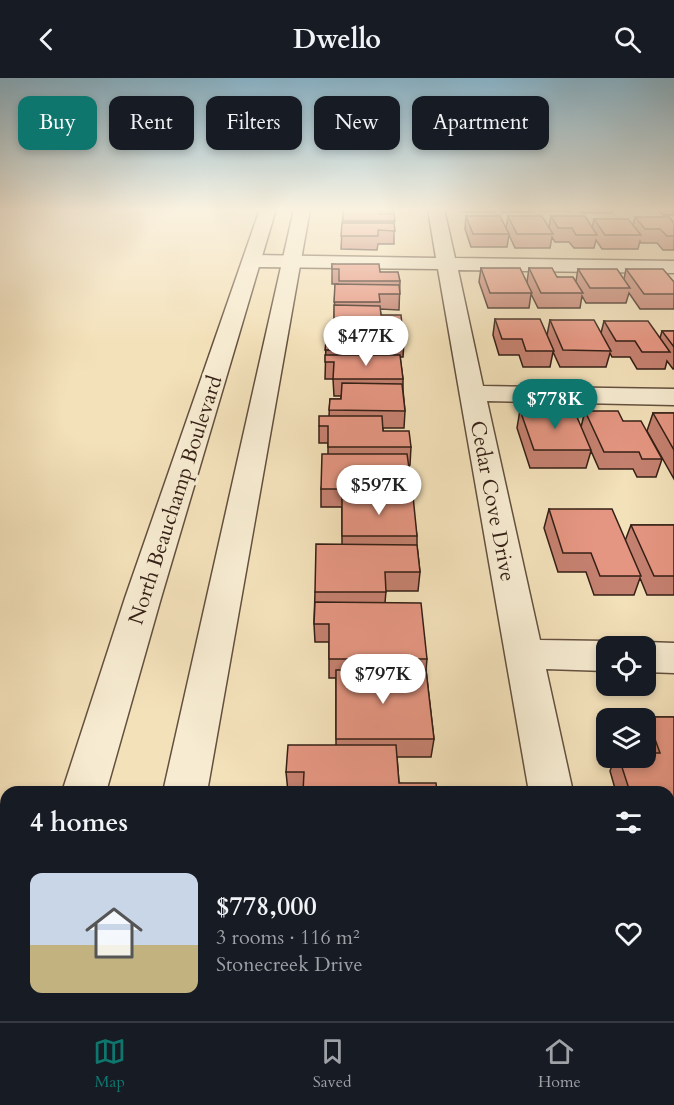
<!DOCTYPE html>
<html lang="en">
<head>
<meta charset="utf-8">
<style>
  body { margin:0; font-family:Cardo,serif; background:#20242c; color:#f1f3f6; height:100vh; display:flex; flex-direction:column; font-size:22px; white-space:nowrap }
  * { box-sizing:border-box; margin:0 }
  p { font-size:20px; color:#9ea1a6 }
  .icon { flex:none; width:33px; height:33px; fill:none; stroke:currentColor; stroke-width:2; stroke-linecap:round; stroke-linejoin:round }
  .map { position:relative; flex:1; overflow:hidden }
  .details { position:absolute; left:0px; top:708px; width:675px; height:236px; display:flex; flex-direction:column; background:#171b24; border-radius:18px 18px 0 0; box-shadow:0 3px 9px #0003 }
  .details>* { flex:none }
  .top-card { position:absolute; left:18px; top:18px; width:639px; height:54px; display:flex; gap:12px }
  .fabs { position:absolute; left:596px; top:558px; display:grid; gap:12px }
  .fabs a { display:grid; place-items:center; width:60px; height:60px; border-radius:12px; background:#171b24; box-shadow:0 3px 9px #0003; font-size:30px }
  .price { position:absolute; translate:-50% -51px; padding:0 14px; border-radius:21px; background:#fff; color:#222; font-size:20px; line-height:39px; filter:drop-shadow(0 2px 3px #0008) }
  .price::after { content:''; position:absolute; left:50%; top:36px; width:18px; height:14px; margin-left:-9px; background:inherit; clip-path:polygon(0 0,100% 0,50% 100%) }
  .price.current { background:#0f766e; color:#fff }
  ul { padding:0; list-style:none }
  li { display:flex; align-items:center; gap:18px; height:150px; padding:0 30px }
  li span { display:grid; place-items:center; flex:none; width:168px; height:120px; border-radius:12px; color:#555 }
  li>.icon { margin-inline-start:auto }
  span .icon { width:72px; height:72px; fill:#fffc; stroke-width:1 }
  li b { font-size:26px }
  h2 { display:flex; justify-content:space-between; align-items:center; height:72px; padding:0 30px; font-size:26px }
  .chip { padding:0 21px; border-radius:12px; background:#171b24; box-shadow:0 3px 9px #0003; font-size:21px; line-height:54px }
  .chip.current { background:#0f766e; color:#fff }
  header { display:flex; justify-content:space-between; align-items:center; height:78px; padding:0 30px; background:#171b24; font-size:27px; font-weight:700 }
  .tabs { display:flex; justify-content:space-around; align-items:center; height:84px; border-top:2px solid #363941; background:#171b24; font-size:16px; color:#9ea1a6 }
  .tabs a { display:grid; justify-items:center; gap:3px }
  .tabs .current { color:#0f766e }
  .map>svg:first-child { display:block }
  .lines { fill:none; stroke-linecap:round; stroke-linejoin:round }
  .minor-casing { stroke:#64503f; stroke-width:3 }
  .tertiary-casing { stroke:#64503f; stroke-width:3 }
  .minor { fill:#f7ecd2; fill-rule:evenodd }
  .tertiary { fill:#f7ecd2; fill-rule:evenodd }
  .wall { fill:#c58170; stroke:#341f16; stroke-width:1.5 }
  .building { fill:#e59682; stroke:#341f16; stroke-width:1.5 }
  .labels { text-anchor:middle; stroke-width:6; stroke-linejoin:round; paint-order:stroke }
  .street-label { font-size:21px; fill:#341f16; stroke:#f7ecd2 }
</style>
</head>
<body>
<header><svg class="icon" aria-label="back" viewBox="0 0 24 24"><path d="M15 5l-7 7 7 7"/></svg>Dwello<svg class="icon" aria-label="search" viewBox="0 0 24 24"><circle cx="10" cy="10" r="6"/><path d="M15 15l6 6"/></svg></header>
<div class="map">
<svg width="674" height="943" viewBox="0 0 674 943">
  <rect width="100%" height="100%" fill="#f3e1ba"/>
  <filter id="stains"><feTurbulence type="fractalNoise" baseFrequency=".00333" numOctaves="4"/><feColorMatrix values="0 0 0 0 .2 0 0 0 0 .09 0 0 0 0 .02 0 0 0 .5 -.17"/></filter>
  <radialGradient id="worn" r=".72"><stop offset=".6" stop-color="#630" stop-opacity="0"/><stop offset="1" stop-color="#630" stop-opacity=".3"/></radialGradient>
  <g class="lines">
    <g class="minor-casing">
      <path id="minor" d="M 428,131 L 444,131 L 455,180 L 674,183 L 674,195 L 458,192 L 483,308 L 674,311 L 674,327 L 487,323 L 540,562 L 606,563 L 620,568 L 606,568 L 606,593 L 546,591 L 573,714 L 529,714 L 438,191 L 253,189 L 243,183 L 253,177 L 436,180 Z
        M 645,564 L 674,565 L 674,595 L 645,594 L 645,568 L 632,568 Z
        M 567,938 L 623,938 L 624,943 L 568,943 Z"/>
    </g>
    <g class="tertiary-casing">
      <path id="tertiary" d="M 260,131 L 276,131 L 161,520 L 106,714 L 62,714 L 125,520 Z
        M 294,131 L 310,131 L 207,714 L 163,714 Z
        M 6,915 L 6,938 L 45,938 L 43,943 L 0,943 L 0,917 Z
        M 109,938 L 165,938 L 163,943 L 107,943 Z"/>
    </g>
    <use href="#minor" class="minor"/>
    <use href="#tertiary" class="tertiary"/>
  </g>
  <path class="wall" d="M 343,131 L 394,131 L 394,166 L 378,166 L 377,172 L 341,171 Z
    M 461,131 L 496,131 L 495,134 L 462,134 Z
    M 501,131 L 534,131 L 534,134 L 502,134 Z
    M 538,131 L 572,131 L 572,133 L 539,133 Z
    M 578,131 L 614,131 L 613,135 L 581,135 Z
    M 657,131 L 674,131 L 674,137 L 663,137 Z
    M 466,138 L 506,150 L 508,138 L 549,149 L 551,138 L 592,150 L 594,141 L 633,147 L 635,139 L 674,145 L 674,172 L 663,172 L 657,165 L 641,165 L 640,163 L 638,171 L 602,171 L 596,162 L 594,170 L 574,170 L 569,164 L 555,164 L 552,159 L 550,170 L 515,170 L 509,157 L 507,169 L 471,169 L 465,151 Z
    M 332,186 L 380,194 L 400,203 L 399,232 L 380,231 L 381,237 L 402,247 L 404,263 L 403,279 L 400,279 L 403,301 L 403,312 L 405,333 L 404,350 L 383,350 L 383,353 L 411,369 L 410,387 L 409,387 L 412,411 L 411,418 L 417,458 L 417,467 L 420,494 L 418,513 L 386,513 L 385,525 L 427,581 L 426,592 L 434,661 L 431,679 L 397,679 L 399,705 L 437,714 L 288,714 L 286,694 L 336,667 L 336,600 L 329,600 L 329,564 L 315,564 L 314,546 L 315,514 L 342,466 L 342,429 L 321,429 L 321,411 L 328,376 L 328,365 L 319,365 L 319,348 L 329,338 L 330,321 L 341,321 L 341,318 L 334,318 L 333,301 L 325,301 L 326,264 L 335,264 L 335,263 L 334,263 L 334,247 L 335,206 L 339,206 L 332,206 Z
    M 481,190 L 527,204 L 529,190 L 557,199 L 576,203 L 578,191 L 624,201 L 626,191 L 674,204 L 674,231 L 640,231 L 629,215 L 626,225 L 586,225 L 582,218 L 580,230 L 538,230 L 531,216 L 529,230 L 488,230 L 479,204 Z
    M 495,241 L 547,257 L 550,242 L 601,255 L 604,243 L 660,260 L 662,253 L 674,253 L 674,291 L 673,291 L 667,283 L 665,291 L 637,291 L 630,279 L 612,279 L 610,275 L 606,289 L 560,289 L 553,274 L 550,289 L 523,289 L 519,277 L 499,277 L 493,257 Z
    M 520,332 L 581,349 L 585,333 L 623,343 L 662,381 L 656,399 L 637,399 L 633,391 L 599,391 L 591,373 L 586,390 L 530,390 L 517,350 Z
    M 653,335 L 674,335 L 674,401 L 647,353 Z
    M 549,431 L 625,463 L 631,447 L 674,447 L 674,517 L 647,517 L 640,500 L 634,517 L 594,517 L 586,494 L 558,494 L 544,450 Z
    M 647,639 L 674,639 L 674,773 L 669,773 L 669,714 L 616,714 L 610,693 L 615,680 L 645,680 L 645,642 Z
    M 674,908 L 674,936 L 669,919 L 669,914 Z"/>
  <path class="building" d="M 343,131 L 378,131 L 379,136 L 394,136 L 395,143 L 343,143 Z
    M 466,138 L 500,138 L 509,156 L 473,156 Z
    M 508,138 L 542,138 L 553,156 L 517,156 Z
    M 551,138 L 585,138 L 597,157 L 576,157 L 572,150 L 558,150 Z
    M 635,139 L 669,139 L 674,145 L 674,158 L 667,158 L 660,151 L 645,151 Z
    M 594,141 L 628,141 L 641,157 L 605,157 Z
    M 342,145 L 394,145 L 395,153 L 378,152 L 378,158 L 341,158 Z
    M 332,186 L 379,186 L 380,194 L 398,194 L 400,203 L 339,203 L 339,191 L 332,191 Z
    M 481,190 L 520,190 L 532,215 L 490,215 Z
    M 529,190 L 552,190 L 557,199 L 573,199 L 583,215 L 541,215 Z
    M 578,191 L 617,191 L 630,210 L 590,210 Z
    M 626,191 L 663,191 L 674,204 L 674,216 L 644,216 Z
    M 335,206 L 399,207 L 400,216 L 379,216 L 380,224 L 334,224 Z
    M 334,227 L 380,228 L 381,237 L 401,237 L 402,247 L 334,247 Z
    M 495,241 L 540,241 L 554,273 L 526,273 L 522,261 L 502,261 Z
    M 550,242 L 594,242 L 611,273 L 563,272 Z
    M 604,243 L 648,243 L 670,274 L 642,274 L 635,263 L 616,263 Z
    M 335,251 L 402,251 L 404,263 L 382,263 L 383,272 L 325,272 L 326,264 L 335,264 Z
    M 662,253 L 674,253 L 674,269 Z
    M 325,277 L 400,277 L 403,301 L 333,301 L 334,284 L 325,284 Z
    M 342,305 L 402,306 L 405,333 L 329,332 L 330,321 L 341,321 Z
    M 520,332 L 574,332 L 591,372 L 534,372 Z
    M 585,333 L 618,333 L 623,343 L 641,343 L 662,381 L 642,381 L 639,374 L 604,374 Z
    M 653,335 L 674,335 L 674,372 Z
    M 319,338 L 382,338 L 383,353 L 409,353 L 411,369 L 328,369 L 328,348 L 319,348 Z
    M 322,376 L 407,376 L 412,411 L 321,411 Z
    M 342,418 L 413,418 L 417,458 L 342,458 Z
    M 549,431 L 612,431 L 641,498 L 600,498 L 591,475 L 563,475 Z
    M 631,447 L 674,447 L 674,498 L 654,498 Z
    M 316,466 L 417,467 L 420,494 L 385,494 L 386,514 L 315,514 Z
    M 315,524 L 421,525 L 427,581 L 329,581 L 329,546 L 314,546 Z
    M 336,592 L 426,592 L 434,661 L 336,661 Z
    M 647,639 L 674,639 L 674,756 L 669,756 L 669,714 L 630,714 L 619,680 L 645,680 L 645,675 L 660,675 Z
    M 288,667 L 396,667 L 399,705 L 436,705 L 437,714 L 303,714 L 304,694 L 286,694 Z
    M 286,938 L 448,938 L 449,943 L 286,943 Z"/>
  <linearGradient id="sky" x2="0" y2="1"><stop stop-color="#89b8d0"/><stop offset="0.5" stop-color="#faf2e0"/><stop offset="1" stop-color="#faf2e0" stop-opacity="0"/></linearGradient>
  <rect width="674" height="263" fill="url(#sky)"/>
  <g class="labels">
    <g class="street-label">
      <text transform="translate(175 422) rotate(-72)" y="7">North Beauchamp Boulevard</text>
      <text transform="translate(493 423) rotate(79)" y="7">Cedar Cove Drive</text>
    </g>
  </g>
  <rect width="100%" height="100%" filter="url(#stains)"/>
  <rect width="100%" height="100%" fill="url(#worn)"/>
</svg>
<div class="fabs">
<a><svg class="icon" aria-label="locate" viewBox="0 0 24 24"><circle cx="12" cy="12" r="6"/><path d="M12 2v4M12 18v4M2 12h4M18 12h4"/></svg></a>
<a><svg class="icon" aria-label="layers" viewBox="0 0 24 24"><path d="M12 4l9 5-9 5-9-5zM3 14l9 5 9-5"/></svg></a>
</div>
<b class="price" style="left:366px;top:289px">$477K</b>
<b class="price current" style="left:555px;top:352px">$778K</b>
<b class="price" style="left:379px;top:438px">$597K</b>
<b class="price" style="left:383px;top:627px">$797K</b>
<div class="top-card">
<a class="chip current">Buy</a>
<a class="chip">Rent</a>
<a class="chip">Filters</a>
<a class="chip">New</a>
<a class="chip">Apartment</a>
</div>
<section class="details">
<h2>4 homes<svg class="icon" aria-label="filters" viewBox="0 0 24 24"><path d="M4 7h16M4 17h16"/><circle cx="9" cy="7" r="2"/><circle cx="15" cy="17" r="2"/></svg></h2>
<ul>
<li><span style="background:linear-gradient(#c9d6e8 60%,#c2b280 0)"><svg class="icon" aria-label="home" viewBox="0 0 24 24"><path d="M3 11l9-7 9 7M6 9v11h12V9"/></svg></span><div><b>$778,000</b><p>3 rooms · 116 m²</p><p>Stonecreek Drive</p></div><svg class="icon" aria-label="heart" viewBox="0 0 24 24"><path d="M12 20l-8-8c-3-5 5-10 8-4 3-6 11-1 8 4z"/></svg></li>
</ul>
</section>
</div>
<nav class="tabs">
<a class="current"><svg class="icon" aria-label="map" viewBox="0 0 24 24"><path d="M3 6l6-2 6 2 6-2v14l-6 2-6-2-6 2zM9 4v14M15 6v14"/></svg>Map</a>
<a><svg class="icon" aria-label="saved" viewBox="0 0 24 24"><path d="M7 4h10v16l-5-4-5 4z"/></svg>Saved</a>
<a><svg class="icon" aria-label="home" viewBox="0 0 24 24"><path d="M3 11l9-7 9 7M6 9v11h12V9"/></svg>Home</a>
</nav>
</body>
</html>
